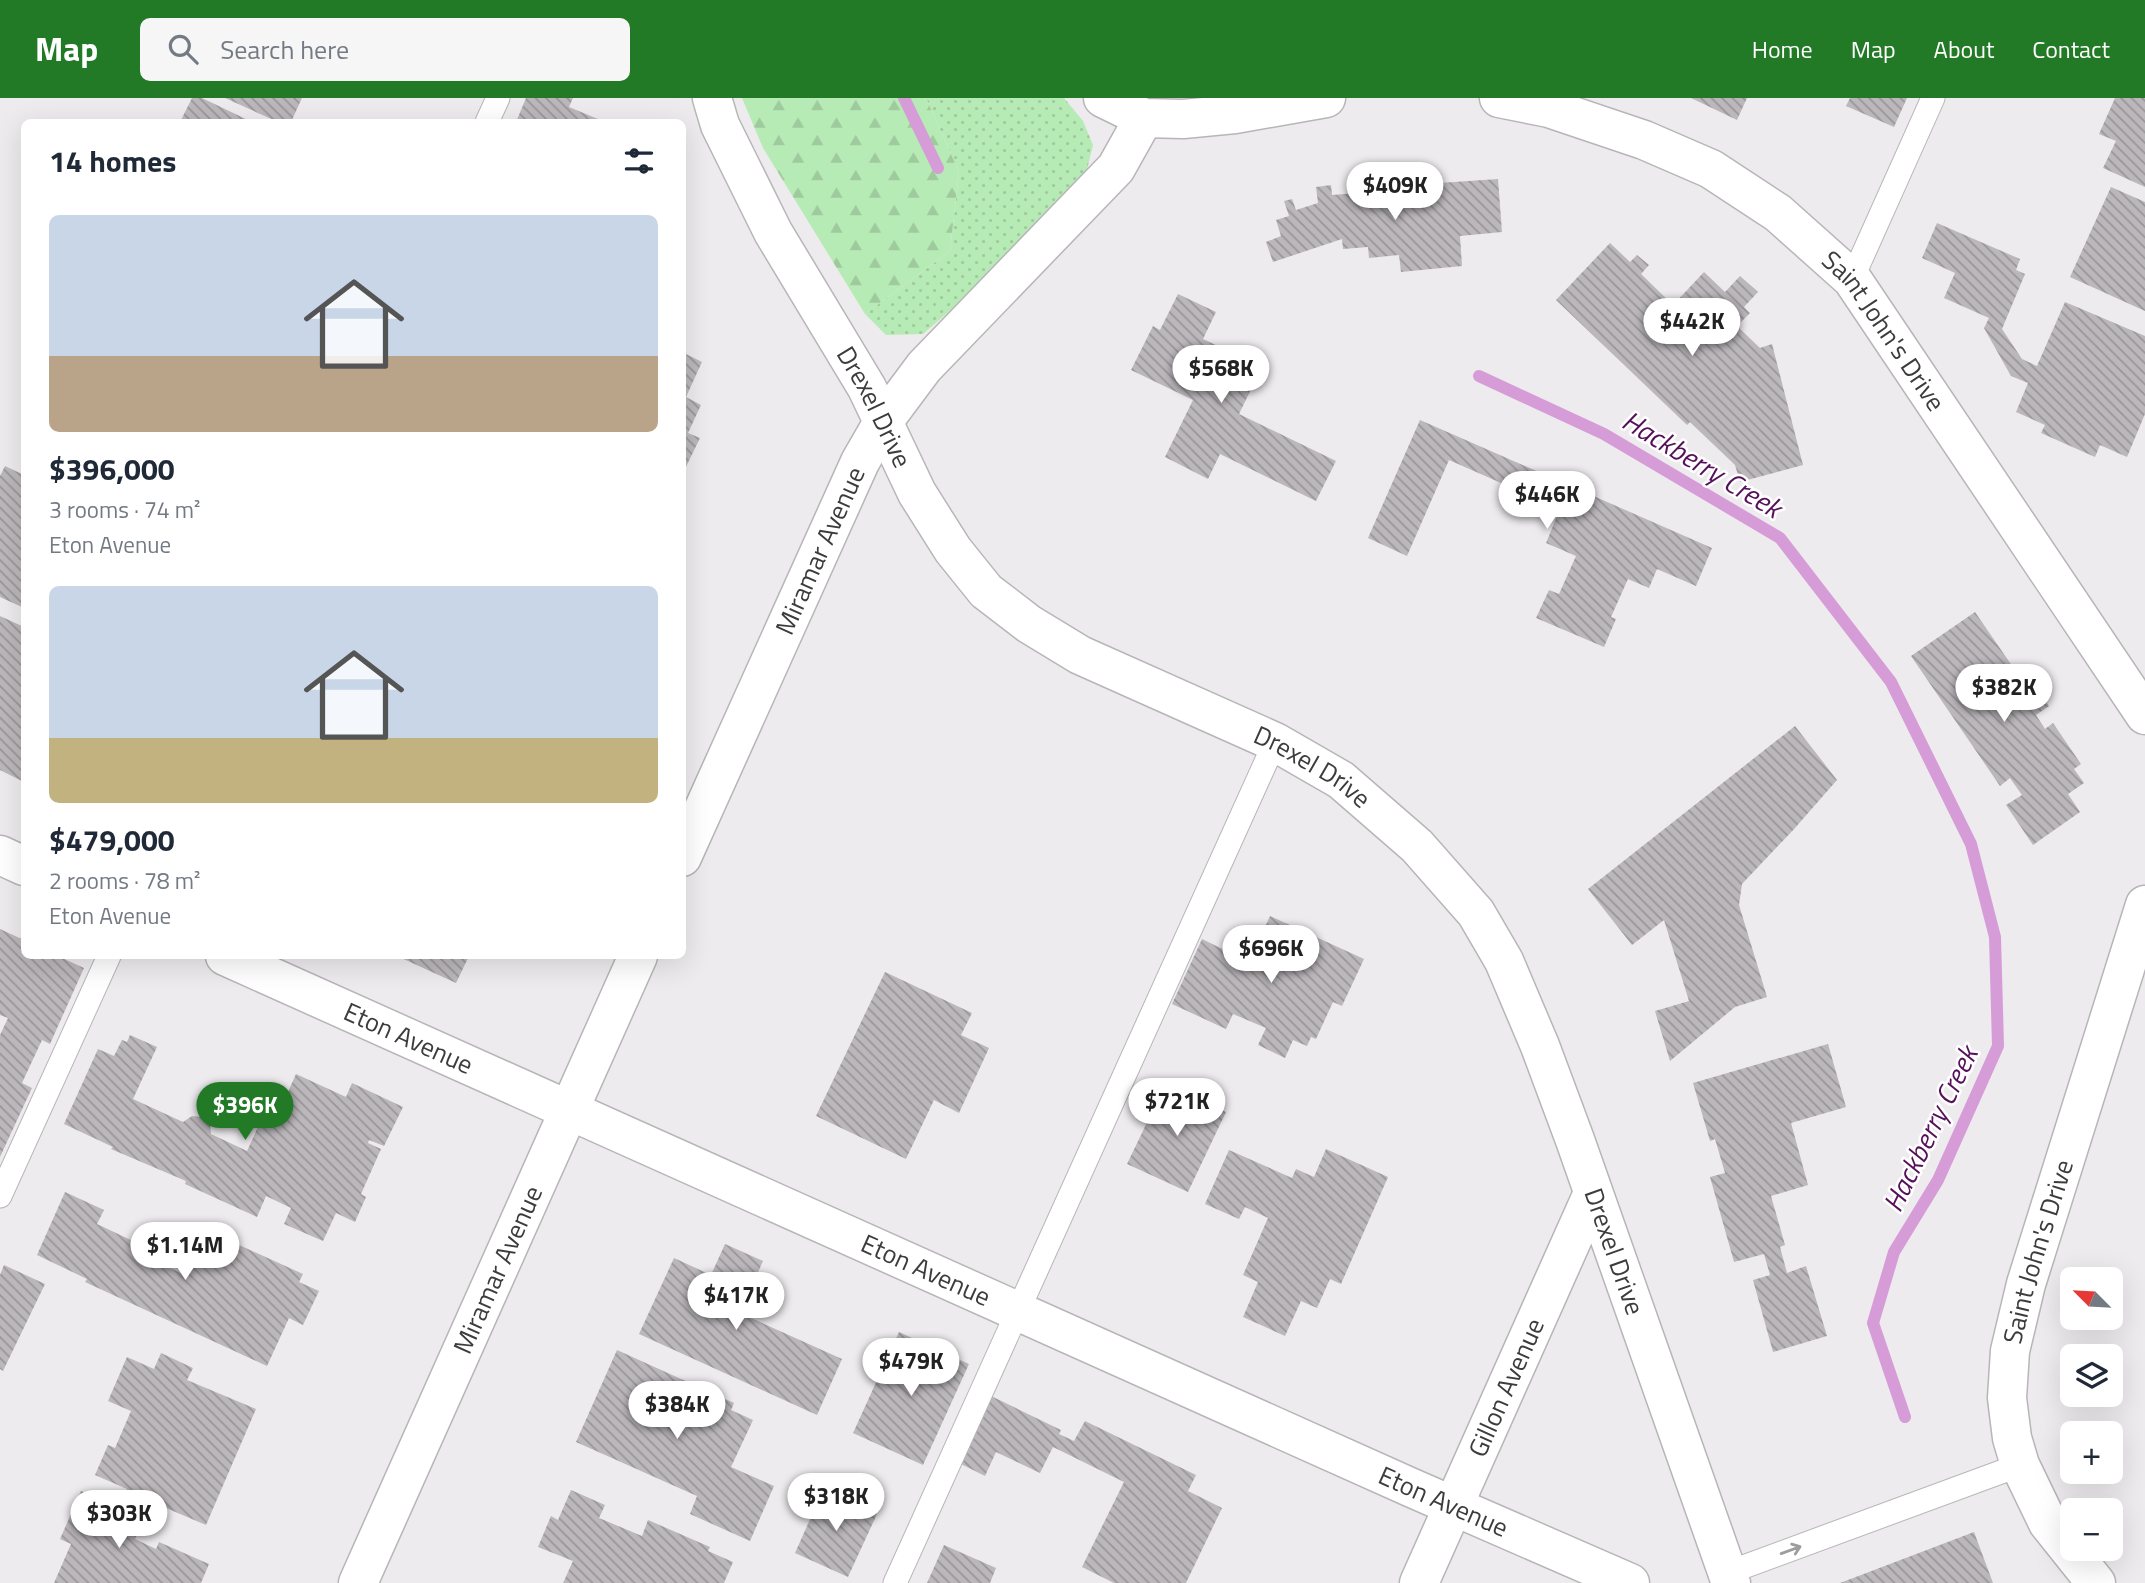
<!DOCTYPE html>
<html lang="en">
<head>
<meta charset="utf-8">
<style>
  body { margin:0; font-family:"Titillium Web",sans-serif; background:#f6f6f7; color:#1f2937; height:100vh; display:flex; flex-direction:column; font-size:26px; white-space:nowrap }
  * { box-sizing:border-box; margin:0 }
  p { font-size:23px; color:#747a83 }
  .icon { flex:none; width:38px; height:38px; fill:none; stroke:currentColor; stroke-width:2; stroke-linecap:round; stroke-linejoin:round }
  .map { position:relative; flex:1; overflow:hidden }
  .details { position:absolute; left:21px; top:21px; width:665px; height:840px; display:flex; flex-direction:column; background:#fff; border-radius:10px; box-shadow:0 7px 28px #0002 }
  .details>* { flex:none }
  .needle { width:46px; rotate:294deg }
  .controls { position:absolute; left:2060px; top:1169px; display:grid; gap:14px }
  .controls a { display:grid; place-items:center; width:63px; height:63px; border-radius:10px; background:#fff; box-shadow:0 7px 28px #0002; font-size:35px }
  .price { position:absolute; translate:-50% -60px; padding:0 16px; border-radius:24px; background:#fff; color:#222; font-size:23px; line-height:46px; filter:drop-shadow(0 2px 4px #0008) }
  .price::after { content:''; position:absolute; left:50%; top:42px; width:21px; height:16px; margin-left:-10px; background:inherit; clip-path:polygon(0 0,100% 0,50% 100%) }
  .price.active { background:#227a27; color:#fff }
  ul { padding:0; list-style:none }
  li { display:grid; align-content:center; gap:14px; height:371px; padding:0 28px }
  li span { display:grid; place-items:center; height:217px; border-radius:10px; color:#555 }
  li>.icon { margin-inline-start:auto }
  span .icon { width:126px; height:126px; fill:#fffc; stroke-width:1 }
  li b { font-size:30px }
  h2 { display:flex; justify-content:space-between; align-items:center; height:84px; padding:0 28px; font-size:30px }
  header { display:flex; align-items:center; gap:42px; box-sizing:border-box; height:98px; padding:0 35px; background:#227a27; color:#fff }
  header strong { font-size:33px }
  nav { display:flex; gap:38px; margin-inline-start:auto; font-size:24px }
  .search { width:490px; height:63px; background:#f6f6f7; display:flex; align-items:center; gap:18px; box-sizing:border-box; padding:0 24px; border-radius:10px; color:#747a83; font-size:26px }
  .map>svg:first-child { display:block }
  .grass { fill:url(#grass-dots) }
  .forest { fill:url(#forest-firs) }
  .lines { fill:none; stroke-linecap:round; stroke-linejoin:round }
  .stream { stroke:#d69cd7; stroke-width:12 }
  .building { fill:url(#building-back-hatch) }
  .service-casing { stroke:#b8b5b8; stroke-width:25 }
  .minor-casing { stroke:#b8b5b8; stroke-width:41 }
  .service { stroke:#fff; stroke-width:23 }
  .minor { stroke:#fff; stroke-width:38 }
  .oneway { stroke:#9e9d9e }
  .labels { text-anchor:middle; stroke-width:5; stroke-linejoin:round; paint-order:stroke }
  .street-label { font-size:26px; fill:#3d3b3d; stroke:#fff }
  .water-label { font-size:28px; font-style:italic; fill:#56105a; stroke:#fff }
</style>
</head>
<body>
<header>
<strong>Map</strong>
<div class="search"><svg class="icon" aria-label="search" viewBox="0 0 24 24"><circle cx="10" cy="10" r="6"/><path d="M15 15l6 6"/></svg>Search here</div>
<nav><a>Home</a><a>Map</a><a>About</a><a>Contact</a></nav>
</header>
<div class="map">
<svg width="2145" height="1485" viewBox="0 0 2145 1485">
  <defs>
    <pattern id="grass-dots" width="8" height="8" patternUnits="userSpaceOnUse" patternTransform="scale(1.75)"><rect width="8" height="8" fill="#b7ebb5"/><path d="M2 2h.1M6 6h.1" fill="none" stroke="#9eca9d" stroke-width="1.8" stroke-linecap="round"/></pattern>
    <pattern id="forest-firs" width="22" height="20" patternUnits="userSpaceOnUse" patternTransform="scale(1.75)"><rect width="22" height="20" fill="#b7ebb5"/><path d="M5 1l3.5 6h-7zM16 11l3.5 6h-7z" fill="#9eca9d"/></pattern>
    <pattern id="building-back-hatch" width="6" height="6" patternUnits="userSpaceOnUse" patternTransform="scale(1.75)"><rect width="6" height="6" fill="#bbb7bb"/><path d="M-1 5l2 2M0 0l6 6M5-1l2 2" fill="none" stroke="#999699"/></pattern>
  </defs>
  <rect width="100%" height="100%" fill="#eeebee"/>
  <path class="grass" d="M 926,0 L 1064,0 L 1083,23 L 1093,47 L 1087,72 L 1012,159 L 923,236 L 886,237 L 865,216 L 950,153 L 959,74 Z"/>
  <path class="forest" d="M 742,0 L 926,0 L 959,74 L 950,153 L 865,216 L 763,50 Z"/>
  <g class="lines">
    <path class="stream" d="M 904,0 L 938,70
      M 1479,278 L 1604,336 L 1780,440 L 1891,584 L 1971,746 L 1995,839 L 1998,948 L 1938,1082 L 1894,1154 L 1873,1225 L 1905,1319"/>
  </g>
  <path class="building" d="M 192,0 L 202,0 L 252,24 L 180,24 Z
    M 225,0 L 302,0 L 291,24 L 278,24 Z
    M 526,0 L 573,0 L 569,9 L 605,24 L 516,24 Z
    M 1691,0 L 1747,0 L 1737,22 Z
    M 1850,0 L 1907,0 L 1894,29 L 1846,8 Z
    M 2115,0 L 2145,0 L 2145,89 L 2103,70 L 2116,43 L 2099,36 Z
    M 1416,77 L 1424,77 L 1425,86 L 1498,81 L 1502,134 L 1460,138 L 1462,168 L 1401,174 L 1399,157 L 1369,160 L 1368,149 L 1343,151 L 1342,141 L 1273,164 L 1266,144 L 1281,138 L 1276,122 L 1289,118 L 1284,103 L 1292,101 L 1296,112 L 1318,105 L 1316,89 L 1331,87 L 1332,97 L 1417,90 Z
    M 2111,89 L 2145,104 L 2145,213 L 2070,179 Z
    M 1937,125 L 2020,161 L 2016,172 L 2025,176 L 2002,231 L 2022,261 L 2037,268 L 2065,204 L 2145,238 L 2145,316 L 2127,359 L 2100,347 L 2095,359 L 2041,335 L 2045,327 L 2016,314 L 2028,285 L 2011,278 L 1984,230 L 1989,220 L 1944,200 L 1955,175 L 1922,160 Z
    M 1610,145 L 1630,164 L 1637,157 L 1649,167 L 1641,176 L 1673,207 L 1704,174 L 1725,194 L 1740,178 L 1758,194 L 1744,209 L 1750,215 L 1737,228 L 1760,250 L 1772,246 L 1803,367 L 1740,384 L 1735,367 L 1690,324 L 1687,327 L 1556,202 Z
    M 1178,196 L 1216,214 L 1203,241 L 1262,269 L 1239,316 L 1336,363 L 1316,403 L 1220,356 L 1208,381 L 1165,359 L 1193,302 L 1131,272 L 1153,228 L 1160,232 Z
    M 686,256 L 702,264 L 686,299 L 701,307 L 688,335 L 700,340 L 682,377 L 682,263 Z
    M 1420,322 L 1712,450 L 1696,488 L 1657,471 L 1649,490 L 1628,481 L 1611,519 L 1616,521 L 1604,549 L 1536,520 L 1549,492 L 1559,496 L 1576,458 L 1546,445 L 1560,411 L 1449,362 L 1407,458 L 1368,440 Z
    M 5,368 L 24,377 L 24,510 L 0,499 L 0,378 Z
    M 1975,514 L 2017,575 L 2023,570 L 2049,608 L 2036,617 L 2045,631 L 2053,625 L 2081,666 L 2074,671 L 2084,685 L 2068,696 L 2080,714 L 2033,747 L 2006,707 L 2022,697 L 2010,680 L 2000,688 L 1911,558 Z
    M 0,518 L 24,529 L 24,684 L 0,672 Z
    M 1795,628 L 1837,682 L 1795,730 L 1742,786 L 1739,807 L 1767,899 L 1735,909 L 1670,963 L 1655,913 L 1689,903 L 1664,822 L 1632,847 L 1588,791 Z
    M 1270,818 L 1364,861 L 1342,908 L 1333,904 L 1316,941 L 1311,939 L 1307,948 L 1293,942 L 1285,960 L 1258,947 L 1266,930 L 1233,916 L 1226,931 L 1172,906 L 1202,841 L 1249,864 Z
    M 0,831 L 24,842 L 24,858 L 58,858 L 84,870 L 50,946 L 42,942 L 22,985 L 32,990 L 0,1059 L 0,937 L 8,920 L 0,917 Z
    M 397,858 L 469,858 L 456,885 Z
    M 885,874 L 972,915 L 961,937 L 989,950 L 959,1015 L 934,1002 L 906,1061 L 816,1018 Z
    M 130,937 L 157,949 L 133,1001 L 183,1024 L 192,1018 L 202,1019 L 210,1026 L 211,1036 L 247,1053 L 272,998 L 284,1003 L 296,976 L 346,999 L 352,985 L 403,1009 L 384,1048 L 369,1042 L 368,1045 L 381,1051 L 361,1096 L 366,1099 L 355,1124 L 336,1115 L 323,1143 L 284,1126 L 291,1110 L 266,1098 L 257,1119 L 185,1086 L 186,1083 L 111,1051 L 113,1049 L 64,1026 L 98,951 L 114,958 L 122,942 L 127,944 Z
    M 1828,946 L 1846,1009 L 1791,1025 L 1808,1087 L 1771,1098 L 1785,1147 L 1780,1149 L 1787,1175 L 1806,1168 L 1827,1238 L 1773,1254 L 1753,1182 L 1770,1177 L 1764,1156 L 1734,1164 L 1710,1079 L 1725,1075 L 1715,1041 L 1710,1043 L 1693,985 Z
    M 1166,985 L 1226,1014 L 1188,1094 L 1127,1066 Z
    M 1326,1051 L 1388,1079 L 1341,1186 L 1330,1181 L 1317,1210 L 1301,1203 L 1285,1238 L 1243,1219 L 1258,1184 L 1243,1177 L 1268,1120 L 1245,1109 L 1239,1121 L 1205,1106 L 1229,1052 L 1292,1080 L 1296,1071 L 1314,1079 Z
    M 65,1094 L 104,1112 L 97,1126 L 135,1144 L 132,1152 L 185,1177 L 206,1132 L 303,1176 L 299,1184 L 319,1193 L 303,1227 L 289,1220 L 267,1268 L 85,1184 L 87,1181 L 37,1157 Z
    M 725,1146 L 763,1163 L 740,1215 L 842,1261 L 817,1317 L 639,1236 L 674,1160 L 711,1177 Z
    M 4,1167 L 45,1186 L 3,1273 L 0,1271 L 0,1177 Z
    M 899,1234 L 969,1266 L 923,1367 L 853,1335 Z
    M 617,1252 L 734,1305 L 731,1312 L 753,1322 L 731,1369 L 774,1388 L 750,1443 L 690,1416 L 697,1398 L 576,1344 Z
    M 161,1255 L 193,1270 L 187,1282 L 256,1311 L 206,1427 L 126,1393 L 127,1391 L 95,1377 L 108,1347 L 115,1350 L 131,1313 L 108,1303 L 127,1259 L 154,1271 Z
    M 991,1298 L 1061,1332 L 1059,1336 L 1074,1343 L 1085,1323 L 1196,1377 L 1188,1393 L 1222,1410 L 1186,1485 L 1114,1485 L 1082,1469 L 1124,1384 L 1053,1349 L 1040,1375 L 996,1354 L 985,1378 L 959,1365 Z
    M 571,1392 L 605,1407 L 599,1420 L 642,1438 L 648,1422 L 710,1449 L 708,1453 L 733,1464 L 724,1485 L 563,1485 L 573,1463 L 538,1449 L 551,1418 L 558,1422 Z
    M 823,1392 L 877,1416 L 848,1479 L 795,1455 Z
    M 81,1393 L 144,1421 L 135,1441 L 156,1451 L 159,1444 L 209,1466 L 201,1485 L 54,1485 L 71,1446 L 60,1441 Z
    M 1974,1434 L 1993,1485 L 1840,1485 Z
    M 944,1447 L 996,1470 L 990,1485 L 927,1485 Z"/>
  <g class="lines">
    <g class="service-casing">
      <path id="service" d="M 487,24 L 498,0
        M 1852,181 L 1933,0
        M 0,1098 L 109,858
        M 1727,1475 L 2020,1367
        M 895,1485 L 1275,644"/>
    </g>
    <g class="minor-casing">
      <g id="minor">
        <path id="s1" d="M 712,0 L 720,27 L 773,134 L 867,290 L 917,395 L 953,452 L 986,493 L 1029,526 L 1080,557 L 1275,644 L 1341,682 L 1417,748 L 1476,815 L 1504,863 L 1540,948 L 1575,1042 L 1731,1485"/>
        <path d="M 1103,0 L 1144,20 L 1183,21 L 1235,16 L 1326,0"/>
        <path id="s2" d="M 1499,0 L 1549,10 L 1644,42 L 1711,71 L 1778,115 L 1852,181 L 2145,617"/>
        <path d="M 0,757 L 24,768"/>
        <path id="s3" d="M 682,759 L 860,364 L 883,324 L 924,269 L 1116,70 L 1144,20"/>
        <path id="s4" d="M 225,858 L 1412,1390 L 1630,1485"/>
        <path id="s5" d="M 358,1485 L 638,858"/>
        <path id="s6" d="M 1419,1485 L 1593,1095"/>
        <path id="s7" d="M 2096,1485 L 2048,1425 L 2020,1367 L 2012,1340 L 2007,1300 L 2010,1253 L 2026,1186 L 2145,807"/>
      </g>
    </g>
    <use href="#service" class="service"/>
    <use href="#minor" class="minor"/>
  </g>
  <defs><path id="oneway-shaft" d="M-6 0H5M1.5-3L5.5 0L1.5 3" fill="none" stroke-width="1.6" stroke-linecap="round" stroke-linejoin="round" transform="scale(1.75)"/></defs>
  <use class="oneway" href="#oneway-shaft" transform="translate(1791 1452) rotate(-20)"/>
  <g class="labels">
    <g class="street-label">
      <text dy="9" stroke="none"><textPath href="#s2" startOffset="464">Saint John's Drive</textPath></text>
      <text dy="9" stroke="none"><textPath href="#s1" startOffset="350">Drexel Drive</textPath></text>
      <text dy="9" stroke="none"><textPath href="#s3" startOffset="336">Miramar Avenue</textPath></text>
      <text dy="9" stroke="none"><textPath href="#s1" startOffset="938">Drexel Drive</textPath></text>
      <text dy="9" stroke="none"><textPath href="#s4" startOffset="201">Eton Avenue</textPath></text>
      <text dy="9" stroke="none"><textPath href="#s7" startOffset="360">Saint John's Drive</textPath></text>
      <text dy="9" stroke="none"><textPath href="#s1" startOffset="1526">Drexel Drive</textPath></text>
      <text dy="9" stroke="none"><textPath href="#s5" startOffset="343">Miramar Avenue</textPath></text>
      <text dy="9" stroke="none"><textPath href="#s4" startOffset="768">Eton Avenue</textPath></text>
      <text dy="9" stroke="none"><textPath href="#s6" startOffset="214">Gillon Avenue</textPath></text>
      <text dy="9" stroke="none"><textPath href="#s4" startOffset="1335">Eton Avenue</textPath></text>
    </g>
    <g class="water-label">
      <text transform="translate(1702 366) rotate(31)" y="10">Hackberry Creek</text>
      <text transform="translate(1930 1031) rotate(-64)" y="10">Hackberry Creek</text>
    </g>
  </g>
</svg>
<div class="controls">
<a><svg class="needle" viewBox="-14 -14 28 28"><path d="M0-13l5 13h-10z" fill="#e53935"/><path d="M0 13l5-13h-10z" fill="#747a83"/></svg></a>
<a><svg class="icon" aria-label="layers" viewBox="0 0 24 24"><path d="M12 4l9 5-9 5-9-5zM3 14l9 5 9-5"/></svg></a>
<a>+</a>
<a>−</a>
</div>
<b class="price" style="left:1395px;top:124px">$409K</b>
<b class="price" style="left:1692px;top:260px">$442K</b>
<b class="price" style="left:1221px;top:307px">$568K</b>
<b class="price" style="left:1547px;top:433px">$446K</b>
<b class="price" style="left:2004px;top:626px">$382K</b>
<b class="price" style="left:1271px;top:887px">$696K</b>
<b class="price" style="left:1177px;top:1040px">$721K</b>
<b class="price active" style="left:245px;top:1044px">$396K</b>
<b class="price" style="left:185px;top:1184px">$1.14M</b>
<b class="price" style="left:736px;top:1234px">$417K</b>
<b class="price" style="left:911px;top:1300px">$479K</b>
<b class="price" style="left:677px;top:1343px">$384K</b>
<b class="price" style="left:836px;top:1435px">$318K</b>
<b class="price" style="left:119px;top:1452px">$303K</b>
<section class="details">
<h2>14 homes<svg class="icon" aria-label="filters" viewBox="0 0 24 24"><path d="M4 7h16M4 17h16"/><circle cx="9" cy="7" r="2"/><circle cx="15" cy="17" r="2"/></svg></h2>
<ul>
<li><span style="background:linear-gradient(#c9d6e8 65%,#b9a48a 0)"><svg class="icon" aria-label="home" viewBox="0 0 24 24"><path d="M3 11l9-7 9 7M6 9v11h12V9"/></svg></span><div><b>$396,000</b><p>3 rooms · 74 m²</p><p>Eton Avenue</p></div></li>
<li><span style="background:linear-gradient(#c9d6e8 70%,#c2b280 0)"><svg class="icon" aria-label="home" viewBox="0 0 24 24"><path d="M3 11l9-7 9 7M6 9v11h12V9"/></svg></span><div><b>$479,000</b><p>2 rooms · 78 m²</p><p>Eton Avenue</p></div></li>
</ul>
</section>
</div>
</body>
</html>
